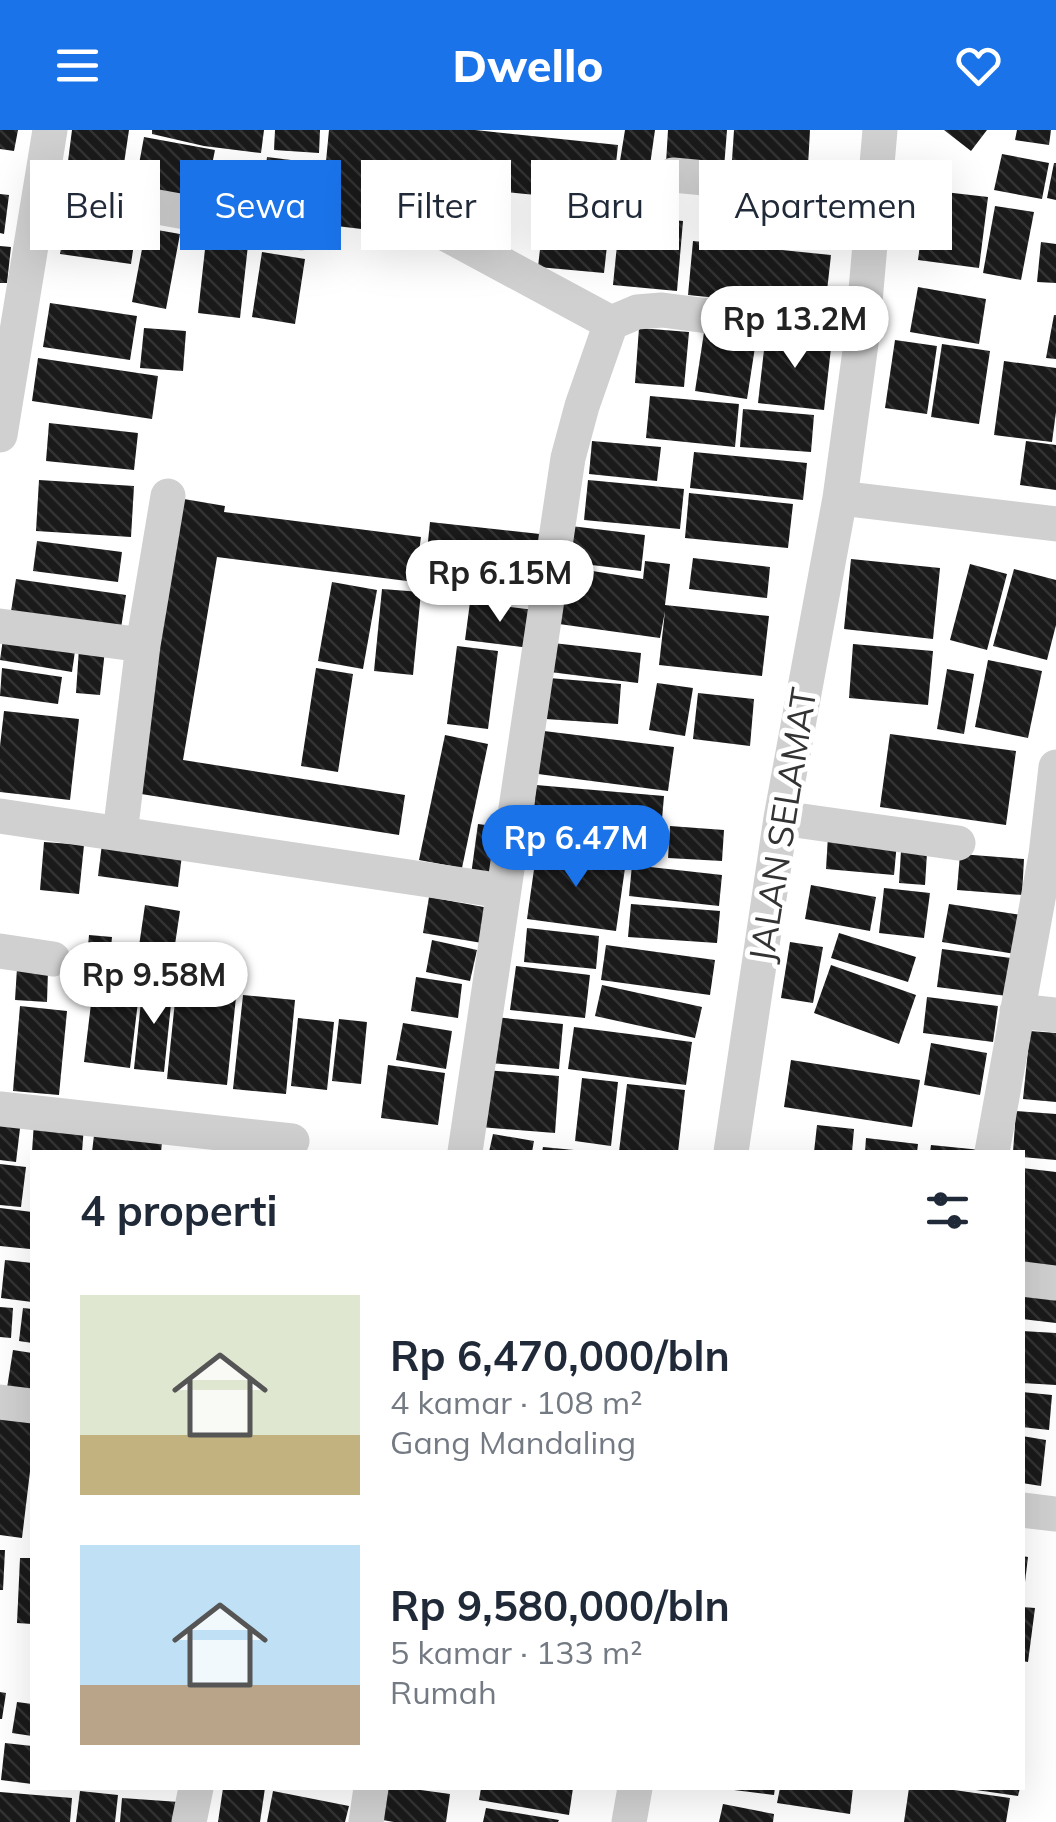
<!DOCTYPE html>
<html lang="id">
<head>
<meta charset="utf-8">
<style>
  body { margin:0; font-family:Mulish,sans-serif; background:#f6f6f7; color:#1f2937; height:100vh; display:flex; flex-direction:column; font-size:38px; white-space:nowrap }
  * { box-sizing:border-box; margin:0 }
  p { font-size:32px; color:#747a83 }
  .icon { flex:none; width:55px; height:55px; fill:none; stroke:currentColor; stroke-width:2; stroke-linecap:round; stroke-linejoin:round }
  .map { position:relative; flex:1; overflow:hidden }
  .side { position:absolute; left:30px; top:1020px; width:995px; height:640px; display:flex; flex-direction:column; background:#fff; border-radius:0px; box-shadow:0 10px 40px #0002 }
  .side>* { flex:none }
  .banner { position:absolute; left:30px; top:30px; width:998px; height:90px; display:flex; gap:20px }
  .price { position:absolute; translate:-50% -85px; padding:0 22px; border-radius:35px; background:#fff; color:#222; font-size:32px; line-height:65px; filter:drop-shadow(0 2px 5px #0008) }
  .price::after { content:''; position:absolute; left:50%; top:60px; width:30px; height:22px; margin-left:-15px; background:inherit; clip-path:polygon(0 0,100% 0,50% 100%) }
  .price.selected { background:#1a73e8; color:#fff }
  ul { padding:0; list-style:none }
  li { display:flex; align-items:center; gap:30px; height:250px; padding:0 50px }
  li span { display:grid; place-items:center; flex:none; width:280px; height:200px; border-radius:0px; color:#555 }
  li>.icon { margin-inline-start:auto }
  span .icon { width:120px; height:120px; fill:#fffc; stroke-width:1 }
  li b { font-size:42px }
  h2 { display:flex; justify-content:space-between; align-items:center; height:120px; padding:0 50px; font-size:42px }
  .tag { padding:0 35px; border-radius:0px; background:#fff; box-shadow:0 10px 40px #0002; font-size:35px; line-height:90px }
  .tag.selected { background:#1a73e8; color:#fff }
  header { display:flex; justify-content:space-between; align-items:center; height:130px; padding:0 50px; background:#1a73e8; color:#fff; font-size:45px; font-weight:800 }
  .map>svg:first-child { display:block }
  .building { fill:url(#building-back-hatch) }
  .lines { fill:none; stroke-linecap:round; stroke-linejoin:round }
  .minor { stroke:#d0d0d0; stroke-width:35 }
  .labels { text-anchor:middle; stroke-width:10; stroke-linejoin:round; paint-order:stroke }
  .street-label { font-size:35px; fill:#333; stroke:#fff }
</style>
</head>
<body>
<header><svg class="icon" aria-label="menu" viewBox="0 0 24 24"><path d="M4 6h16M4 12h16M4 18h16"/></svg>Dwello<svg class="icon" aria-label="heart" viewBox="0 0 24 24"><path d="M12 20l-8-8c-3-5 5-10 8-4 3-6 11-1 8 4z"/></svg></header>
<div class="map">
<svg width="1056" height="1692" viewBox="0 0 1056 1692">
  <defs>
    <pattern id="building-back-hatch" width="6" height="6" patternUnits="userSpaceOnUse" patternTransform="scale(2.5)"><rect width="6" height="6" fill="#1a1a1a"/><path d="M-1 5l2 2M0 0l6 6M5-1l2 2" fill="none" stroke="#333"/></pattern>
  </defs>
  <rect width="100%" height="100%" fill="#fff"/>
  <path class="building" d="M 0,0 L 18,0 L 14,21 L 0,19 Z
    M 72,0 L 129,0 L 122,47 L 67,39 Z
    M 152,0 L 264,0 L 261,23 L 204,16 L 152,4 Z
    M 275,0 L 320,0 L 319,23 L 274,20 Z
    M 329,0 L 475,0 L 618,15 L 604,143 L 538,137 L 546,66 L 384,50 L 378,101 L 320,94 Z
    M 625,0 L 655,0 L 650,35 L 620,31 Z
    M 668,0 L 727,0 L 724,38 L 666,33 Z
    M 734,0 L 810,0 L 808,36 L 732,30 Z
    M 944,0 L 987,0 L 971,21 Z
    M 1017,0 L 1051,0 L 1049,15 L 1015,10 Z
    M 144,7 L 215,20 L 205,69 L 135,56 Z
    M 1002,24 L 1049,33 L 1042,69 L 994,60 Z
    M 267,27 L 315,33 L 309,85 L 261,79 Z
    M 1054,33 L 1056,33 L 1056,70 L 1047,68 Z
    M 736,54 L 808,61 L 803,102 L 732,95 Z
    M 927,60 L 988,67 L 979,138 L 918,130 Z
    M 0,64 L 9,65 L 4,104 L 0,103 Z
    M 68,75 L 138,86 L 131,134 L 60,124 Z
    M 995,76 L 1034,82 L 1021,150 L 983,143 Z
    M 620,85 L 683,91 L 677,161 L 613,155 Z
    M 146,98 L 180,104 L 166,179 L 132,172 Z
    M 207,101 L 249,106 L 240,188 L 198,183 Z
    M 693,111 L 831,125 L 825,179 L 688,165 Z
    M 1041,112 L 1056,114 L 1056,153 L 1037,152 Z
    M 0,116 L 11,117 L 7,153 L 0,153 Z
    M 262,122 L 305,129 L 295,194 L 252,187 Z
    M 918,157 L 986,169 L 979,214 L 910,202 Z
    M 50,173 L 137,186 L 130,230 L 43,217 Z
    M 1054,185 L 1056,185 L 1056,229 L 1046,228 Z
    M 705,196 L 757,204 L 747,269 L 695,261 Z
    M 144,198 L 186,201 L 183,241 L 140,238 Z
    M 639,198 L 689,202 L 684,257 L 635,253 Z
    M 766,202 L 832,209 L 824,280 L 758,273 Z
    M 895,210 L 937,216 L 927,284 L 885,278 Z
    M 942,214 L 990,221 L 979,294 L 931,287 Z
    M 38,228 L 158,246 L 152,289 L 32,271 Z
    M 1004,231 L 1056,238 L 1056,282 L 1052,312 L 994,305 Z
    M 650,266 L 739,274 L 735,317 L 646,308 Z
    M 743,279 L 814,285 L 811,322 L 740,317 Z
    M 49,293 L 138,303 L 134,340 L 46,331 Z
    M 592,311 L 661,317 L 657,351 L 589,344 Z
    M 1026,311 L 1056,315 L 1056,360 L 1020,355 Z
    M 694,322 L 807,333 L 803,370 L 690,358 Z
    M 39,350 L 134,356 L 131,407 L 36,401 Z
    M 588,350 L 684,359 L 680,399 L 584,390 Z
    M 689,363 L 793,374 L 788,418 L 685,408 Z
    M 184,369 L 225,376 L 224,382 L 421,407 L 415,452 L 217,427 L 183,630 L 405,665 L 399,705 L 135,663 Z
    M 430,392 L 540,404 L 534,462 L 424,450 Z
    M 571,396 L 645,405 L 641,441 L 567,432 Z
    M 37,411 L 122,422 L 118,452 L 33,441 Z
    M 693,428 L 770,437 L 767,468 L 689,459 Z
    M 851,429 L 940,438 L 933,509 L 844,499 Z
    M 645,431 L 670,434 L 665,475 L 769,486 L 762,546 L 659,535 L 665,481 L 660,508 L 559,494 L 567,437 L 643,449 Z
    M 970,434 L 1007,444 L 987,520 L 950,510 Z
    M 1014,439 L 1056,450 L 1056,495 L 1047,530 L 993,516 Z
    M 16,449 L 126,465 L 120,505 L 10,488 Z
    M 332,452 L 377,460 L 363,539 L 318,531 Z
    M 382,459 L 421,462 L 413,545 L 374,541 Z
    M 470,472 L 535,480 L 530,518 L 465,510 Z
    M 3,509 L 75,521 L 72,542 L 0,530 Z
    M 553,513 L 641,523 L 638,553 L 550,542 Z
    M 853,514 L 933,521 L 928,575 L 849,568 Z
    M 457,516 L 498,521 L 488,599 L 447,594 Z
    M 79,518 L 105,520 L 100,565 L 76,563 Z
    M 988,530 L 1042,541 L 1028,608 L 975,597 Z
    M 2,538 L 62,547 L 58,574 L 0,566 Z
    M 316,538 L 353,544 L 338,642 L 301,636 Z
    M 947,539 L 974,544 L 964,604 L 937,599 Z
    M 549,548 L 621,554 L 618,594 L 546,589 Z
    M 657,553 L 693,558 L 685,606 L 649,600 Z
    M 698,563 L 754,569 L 750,616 L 693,609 Z
    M 4,581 L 79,589 L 70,670 L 0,662 L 0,616 Z
    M 544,601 L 674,617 L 668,661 L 538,644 Z
    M 890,604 L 1016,621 L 1006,695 L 880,677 Z
    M 445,605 L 488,614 L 462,738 L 419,730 Z
    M 536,655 L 664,666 L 659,724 L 531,713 Z
    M 478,694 L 501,697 L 494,748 L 471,745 Z
    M 670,696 L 724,700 L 722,731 L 668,728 Z
    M 828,706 L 897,712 L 894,745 L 826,739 Z
    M 44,712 L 84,715 L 79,764 L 40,760 Z
    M 102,714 L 182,725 L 178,757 L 98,746 Z
    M 537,718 L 626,731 L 616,801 L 527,789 Z
    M 901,721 L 927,723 L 925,755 L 899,753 Z
    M 960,724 L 1024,729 L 1022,765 L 957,760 Z
    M 632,735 L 722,745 L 719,776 L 629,766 Z
    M 811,755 L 876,767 L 870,801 L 805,789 Z
    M 884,758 L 930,763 L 924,808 L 879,803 Z
    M 429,767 L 489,778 L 482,813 L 423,803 Z
    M 631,774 L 720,781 L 717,813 L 628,807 Z
    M 949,774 L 1027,786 L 1021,825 L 942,812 Z
    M 145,775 L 180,781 L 174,821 L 139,816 Z
    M 527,798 L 599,806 L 596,839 L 524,832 Z
    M 839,803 L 916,827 L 908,852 L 831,828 Z
    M 89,805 L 112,807 L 109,841 L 86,839 Z
    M 432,810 L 477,820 L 470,851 L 426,842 Z
    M 790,812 L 823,817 L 813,873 L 781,868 Z
    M 606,815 L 715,830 L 710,865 L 601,850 Z
    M 942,819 L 1011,828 L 1007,866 L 937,857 Z
    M 831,835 L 916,865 L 899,914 L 814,883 Z
    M 516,836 L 590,845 L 585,888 L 510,880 Z
    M 17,838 L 48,840 L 47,872 L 15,870 Z
    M 416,847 L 462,854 L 458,888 L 411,881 Z
    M 94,849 L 140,855 L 130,938 L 84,932 Z
    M 143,852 L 173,855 L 164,942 L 134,939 Z
    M 602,855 L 702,877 L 695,908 L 595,886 Z
    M 176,861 L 236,867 L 227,955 L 167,949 Z
    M 243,865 L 295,870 L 286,964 L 233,959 Z
    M 927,867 L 998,876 L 993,912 L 923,903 Z
    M 20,876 L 67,881 L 59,965 L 13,961 Z
    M 494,887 L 563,894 L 559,939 L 490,933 Z
    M 298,888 L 334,892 L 327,960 L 291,956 Z
    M 339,889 L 367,892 L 361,954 L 332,951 Z
    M 403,893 L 452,901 L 446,939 L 396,930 Z
    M 574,897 L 692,912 L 686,955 L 568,939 Z
    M 1030,901 L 1056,903 L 1056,972 L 1023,969 Z
    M 931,913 L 987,923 L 980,965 L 924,955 Z
    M 791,930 L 920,950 L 912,997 L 784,977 Z
    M 388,935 L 445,943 L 438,995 L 381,988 Z
    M 485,940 L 559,946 L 555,1003 L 480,997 Z
    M 582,948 L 618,952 L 611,1016 L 575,1011 Z
    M 627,954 L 685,960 L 678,1022 L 619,1022 Z
    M 1016,981 L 1056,984 L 1056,1030 L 1022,1027 L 1022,1022 L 1013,1022 Z
    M 0,988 L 21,990 L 16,1032 L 0,1030 Z
    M 34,992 L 84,996 L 82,1022 L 32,1022 Z
    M 817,995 L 854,999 L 852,1022 L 814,1022 Z
    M 95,997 L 163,1003 L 161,1022 L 92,1022 Z
    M 493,1004 L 534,1011 L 532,1022 L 489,1022 Z
    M 866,1008 L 918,1014 L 917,1022 L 865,1022 Z
    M 931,1015 L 981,1020 L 980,1022 L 930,1022 Z
    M 543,1017 L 574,1020 L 574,1022 L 542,1022 Z
    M 0,1034 L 26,1037 L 21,1077 L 0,1075 Z
    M 1022,1038 L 1056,1042 L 1056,1146 L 1022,1142 Z
    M 0,1078 L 32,1082 L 30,1119 L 0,1116 Z
    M 5,1130 L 32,1133 L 32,1172 L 1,1168 Z
    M 1022,1154 L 1056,1157 L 1056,1193 L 1022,1189 Z
    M 0,1177 L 13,1178 L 11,1208 L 0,1207 Z
    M 23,1178 L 32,1179 L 32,1213 L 19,1211 Z
    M 1022,1201 L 1056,1203 L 1056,1255 L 1022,1253 Z
    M 13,1220 L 32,1223 L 32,1262 L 7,1258 Z
    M 1022,1262 L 1052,1265 L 1049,1300 L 1022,1297 Z
    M 0,1285 L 32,1289 L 32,1325 L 22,1408 L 0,1405 Z
    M 1022,1306 L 1046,1310 L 1041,1356 L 1022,1353 Z
    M 0,1420 L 5,1420 L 3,1460 L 0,1460 Z
    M 1022,1426 L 1028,1427 L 1025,1452 L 1022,1451 Z
    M 20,1428 L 32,1428 L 32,1494 L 17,1493 Z
    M 1022,1477 L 1035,1478 L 1028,1532 L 1022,1531 Z
    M 0,1562 L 6,1563 L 2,1589 L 0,1589 Z
    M 17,1572 L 32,1574 L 32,1606 L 12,1603 Z
    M 5,1613 L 32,1616 L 32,1654 L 1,1650 Z
    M 223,1658 L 265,1658 L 260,1692 L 218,1692 Z
    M 380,1658 L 406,1658 L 450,1664 L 446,1692 L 394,1692 L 376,1689 Z
    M 481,1658 L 573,1658 L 569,1685 L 479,1670 Z
    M 734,1658 L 775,1658 L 774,1665 L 734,1660 Z
    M 780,1658 L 853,1658 L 850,1684 L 777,1673 Z
    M 909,1658 L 940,1658 L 1010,1668 L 1006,1692 L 904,1692 Z
    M 977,1658 L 1020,1658 L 1018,1666 L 976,1660 Z
    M 80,1661 L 118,1665 L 115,1692 L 76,1692 Z
    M 273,1661 L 349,1676 L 345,1692 L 267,1692 Z
    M 0,1662 L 72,1668 L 70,1692 L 0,1692 Z
    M 122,1668 L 179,1672 L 177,1692 L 120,1692 Z
    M 723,1674 L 774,1684 L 773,1692 L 719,1692 Z
    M 486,1678 L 559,1690 L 558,1692 L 483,1692 Z"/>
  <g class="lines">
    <path class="minor" d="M 673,45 L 874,64
      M 41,56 L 302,103
      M 433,97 L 611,193
      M 0,305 L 50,0
      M 840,368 L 1056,394
      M 0,496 L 143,515
      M 0,686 L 503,761
      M 781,688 L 958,713
      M 120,704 L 143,515 L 168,366
      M 0,821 L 53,829
      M 1017,881 L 1056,885
      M 0,979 L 292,1011
      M 465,1022 L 568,328 L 582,276 L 611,193 L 637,182 L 662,180 L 862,206
      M 731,1022 L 781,688 L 840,368 L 862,206 L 880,0
      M 992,1022 L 1046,725 L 1056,637
      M 1022,1149 L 1056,1153
      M 0,1272 L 32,1276
      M 1022,1380 L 1056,1384
      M 189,1692 L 196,1658
      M 366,1692 L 371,1658
      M 629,1692 L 635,1658"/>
  </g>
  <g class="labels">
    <g class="street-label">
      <text transform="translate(783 695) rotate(-81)" y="12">JALAN SELAMAT</text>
    </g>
  </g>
</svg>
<b class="price" style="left:795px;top:241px">Rp 13.2M</b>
<b class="price" style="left:500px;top:495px">Rp 6.15M</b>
<b class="price selected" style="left:576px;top:760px">Rp 6.47M</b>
<b class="price" style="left:154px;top:897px">Rp 9.58M</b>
<div class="banner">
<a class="tag">Beli</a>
<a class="tag selected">Sewa</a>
<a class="tag">Filter</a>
<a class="tag">Baru</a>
<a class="tag">Apartemen</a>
</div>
<section class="side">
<h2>4 properti<svg class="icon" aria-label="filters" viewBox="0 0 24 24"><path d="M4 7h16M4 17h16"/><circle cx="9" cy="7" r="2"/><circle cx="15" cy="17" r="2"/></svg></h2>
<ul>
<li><span style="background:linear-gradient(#dfe7d0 70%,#c2b280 0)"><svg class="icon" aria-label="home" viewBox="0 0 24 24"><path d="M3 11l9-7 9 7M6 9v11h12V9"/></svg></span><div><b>Rp 6,470,000/bln</b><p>4 kamar · 108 m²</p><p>Gang Mandaling</p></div></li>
<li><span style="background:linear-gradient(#bfe0f5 70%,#b9a48a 0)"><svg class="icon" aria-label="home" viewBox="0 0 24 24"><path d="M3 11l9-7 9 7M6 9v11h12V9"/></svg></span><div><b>Rp 9,580,000/bln</b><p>5 kamar · 133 m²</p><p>Rumah</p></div></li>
</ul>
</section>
</div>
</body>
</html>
